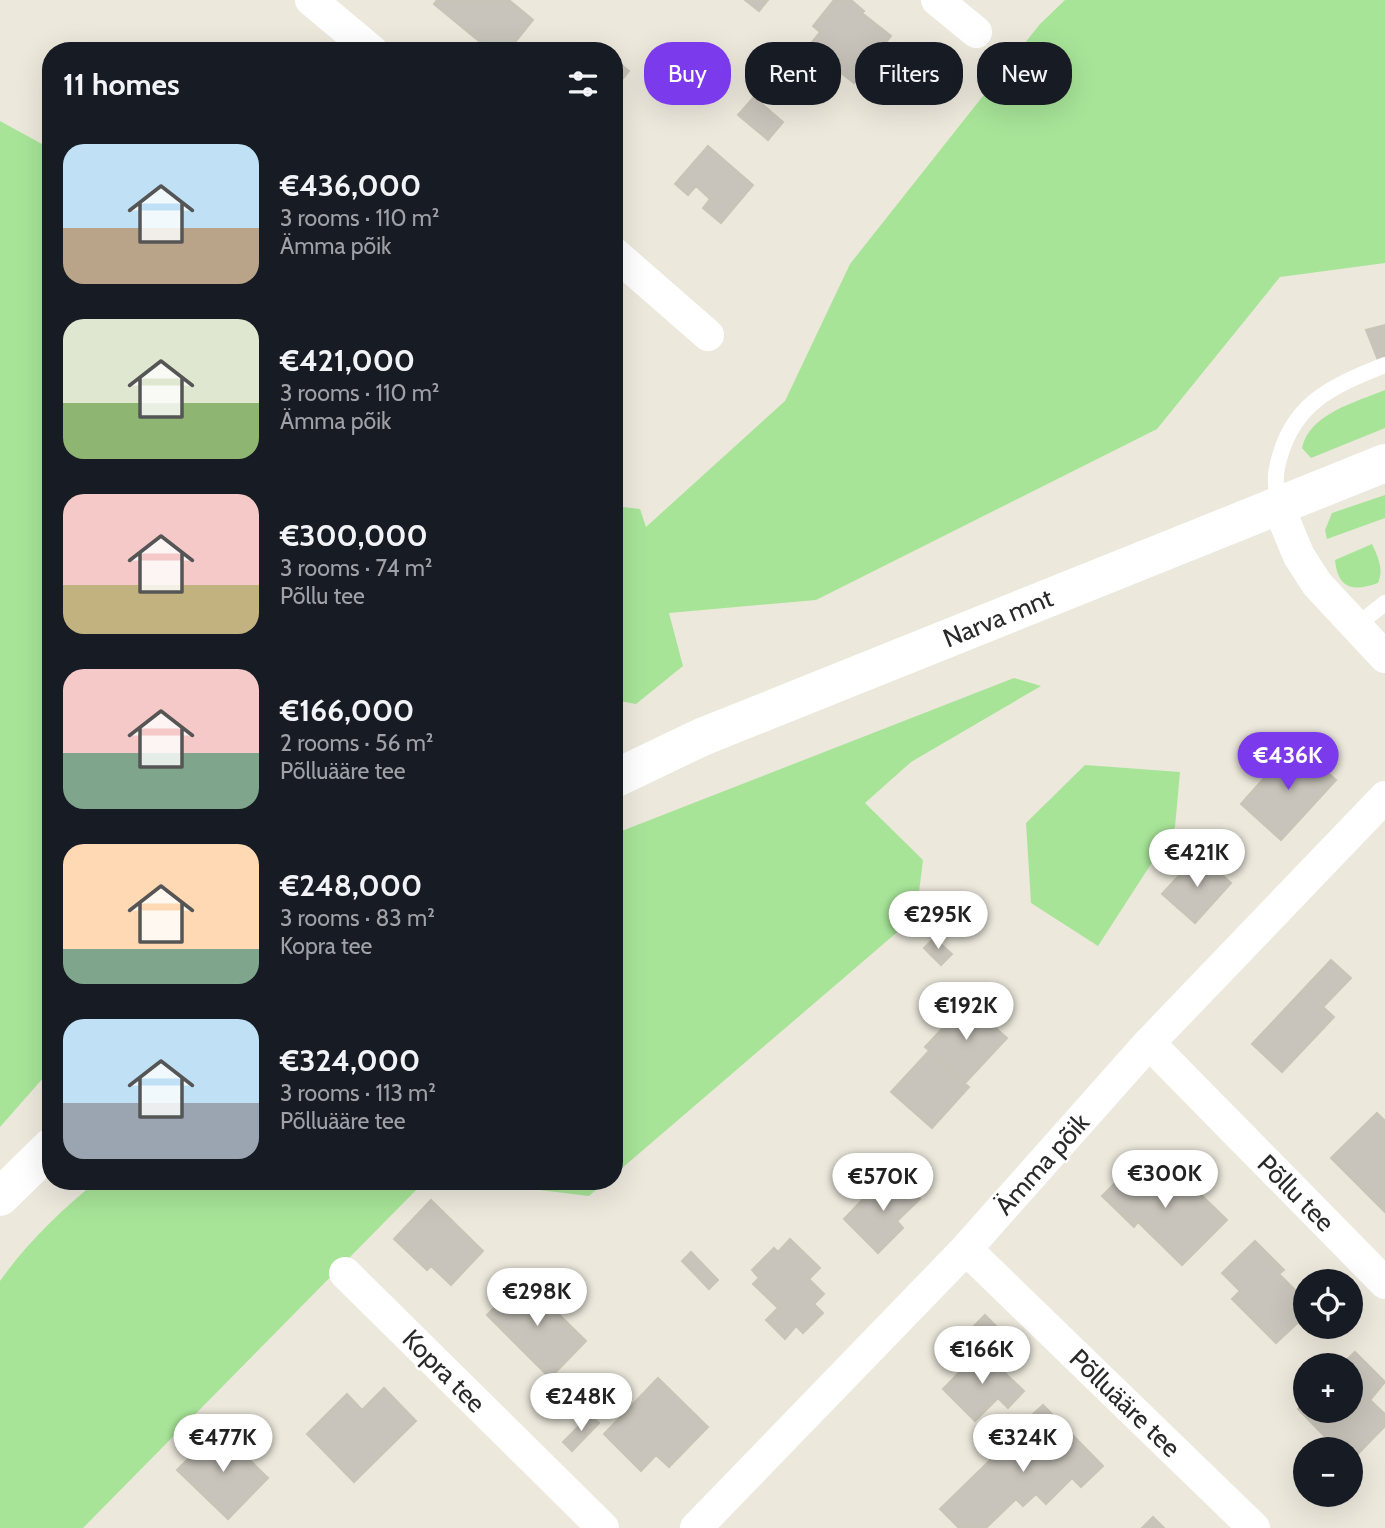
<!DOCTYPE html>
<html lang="en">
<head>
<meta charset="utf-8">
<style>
  body { margin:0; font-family:Cabin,sans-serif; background:#242831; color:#f1f3f6; height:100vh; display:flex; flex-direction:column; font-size:26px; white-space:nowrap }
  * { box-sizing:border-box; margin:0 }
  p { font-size:23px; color:#9ea1a6 }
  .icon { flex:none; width:38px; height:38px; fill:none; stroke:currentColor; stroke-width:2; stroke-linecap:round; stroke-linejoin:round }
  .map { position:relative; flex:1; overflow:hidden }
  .sheet { position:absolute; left:42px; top:42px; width:581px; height:1148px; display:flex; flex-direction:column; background:#171b24; border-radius:28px; box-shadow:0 7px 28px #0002 }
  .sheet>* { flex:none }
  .hud { position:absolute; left:644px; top:42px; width:635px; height:63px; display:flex; gap:14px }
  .tools { position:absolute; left:1293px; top:1269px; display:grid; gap:14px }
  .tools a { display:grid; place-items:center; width:70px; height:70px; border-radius:50%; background:#171b24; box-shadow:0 7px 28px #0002; font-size:35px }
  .price { position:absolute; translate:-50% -60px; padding:0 16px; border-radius:24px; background:#fff; color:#222; font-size:23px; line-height:46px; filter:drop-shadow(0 2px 4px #0008) }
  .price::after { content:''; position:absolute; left:50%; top:42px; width:21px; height:16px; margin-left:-10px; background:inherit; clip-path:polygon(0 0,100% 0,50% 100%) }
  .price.current { background:#7c3aed; color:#fff }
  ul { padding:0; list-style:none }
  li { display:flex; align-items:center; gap:21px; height:175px; padding:0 21px }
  li span { display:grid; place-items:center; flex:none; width:196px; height:140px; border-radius:21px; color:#555 }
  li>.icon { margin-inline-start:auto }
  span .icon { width:84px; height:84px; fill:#fffc; stroke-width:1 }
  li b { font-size:30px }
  h2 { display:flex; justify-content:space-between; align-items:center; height:84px; padding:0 21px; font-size:30px }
  .pill { padding:0 24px; border-radius:28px; background:#171b24; box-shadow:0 7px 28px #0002; font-size:24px; line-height:63px }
  .pill.current { background:#7c3aed; color:#fff }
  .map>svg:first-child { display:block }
  .green { fill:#a7e498 }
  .building { fill:#c8c4bb; stroke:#c8c4b6; stroke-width:2 }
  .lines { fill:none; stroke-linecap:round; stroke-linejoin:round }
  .lane { stroke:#fff; stroke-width:16 }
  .street { stroke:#fff; stroke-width:32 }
  .secondary { stroke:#fff; stroke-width:38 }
  .labels { text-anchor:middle; stroke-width:5; stroke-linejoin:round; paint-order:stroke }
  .street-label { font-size:26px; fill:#2a2a2a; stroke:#fff }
</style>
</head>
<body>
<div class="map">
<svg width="1385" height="1528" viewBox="0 0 1385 1528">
  <rect width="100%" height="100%" fill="#ece8dc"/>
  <path class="green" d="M 1065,0 L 1385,0 L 1385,263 L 1280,277 L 1157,429 L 816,600 L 669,613 L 683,666 L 636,704 L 614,700 L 614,506 L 640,509 L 646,527 L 785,401 L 850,264 L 1040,24 Z
    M 0,121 L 51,149 L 51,1069 L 0,1127 Z
    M 1385,390 L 1385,428 L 1311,458 L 1302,448 C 1309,414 1356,402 1385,390 Z
    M 1385,495 L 1385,518 L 1327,539 L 1325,530 L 1332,513 Z
    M 1372,544 C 1378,557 1384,569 1378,583 C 1353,592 1338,589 1335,560 Z
    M 1014,678 L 1041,686 L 911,762 L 865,803 L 923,860 L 916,916 L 614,1175 L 614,834 Z
    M 1085,765 L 1180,772 L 1175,827 L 1098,946 L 1031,903 L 1026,823 Z
    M 97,1181 L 425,1181 L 83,1528 L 0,1528 L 0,1281 C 27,1243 61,1210 97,1181 Z
    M 463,1181 L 606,1181 L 589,1196 Z"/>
  <path class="building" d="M 437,0 L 509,0 L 533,20 L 508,51 L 491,51 L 434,4 Z
    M 745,0 L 768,0 L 759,11 Z
    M 834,0 L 851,0 L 864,11 L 862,13 L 891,36 L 854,83 L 808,47 L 820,32 L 813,26 Z
    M 614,59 L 629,71 L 615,88 L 621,93 L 614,101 Z
    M 754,97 L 783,122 L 768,140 L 738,115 Z
    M 708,146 L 753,185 L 721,223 L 703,208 L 710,199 L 696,186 L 688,195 L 675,184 Z
    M 1385,325 L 1385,363 L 1380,365 L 1366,330 Z
    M 1295,743 L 1336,780 L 1281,840 L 1241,804 Z
    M 1199,854 L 1231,883 L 1195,923 L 1162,894 Z
    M 934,938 L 952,954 L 941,965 L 924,948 Z
    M 1331,960 L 1351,978 L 1323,1007 L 1334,1017 L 1282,1072 L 1252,1044 Z
    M 967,1002 L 1007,1038 L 965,1083 L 925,1047 Z
    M 929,1051 L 969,1087 L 932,1128 L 891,1092 Z
    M 1377,1113 L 1385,1121 L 1385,1212 L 1331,1158 Z
    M 1141,1157 L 1180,1195 L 1190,1184 L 1227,1220 L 1182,1265 L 1138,1222 L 1134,1227 L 1102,1196 Z
    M 896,1174 L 920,1199 L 897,1221 L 903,1228 L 878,1253 L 844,1219 L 866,1196 L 870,1200 Z
    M 431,1200 L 483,1251 L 451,1285 L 431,1266 L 427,1270 L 394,1239 Z
    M 790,1239 L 820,1268 L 809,1279 L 824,1294 L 814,1304 L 823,1313 L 803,1333 L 796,1326 L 785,1339 L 766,1320 L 778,1308 L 753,1284 L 759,1278 L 752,1270 L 774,1248 L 778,1252 Z
    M 1255,1241 L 1284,1270 L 1279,1274 L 1306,1301 L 1306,1315 L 1276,1343 L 1232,1299 L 1240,1291 L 1222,1273 Z
    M 691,1252 L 718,1280 L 709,1289 L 682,1261 Z
    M 523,1279 L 586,1341 L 550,1378 L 487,1315 Z
    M 985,1315 L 1003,1333 L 986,1350 L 980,1344 L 967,1358 L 955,1345 Z
    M 981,1350 L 1024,1391 L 1008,1408 L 998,1398 L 975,1421 L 943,1389 Z
    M 1355,1352 L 1385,1382 L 1370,1400 L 1385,1414 L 1385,1426 L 1351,1461 L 1351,1449 L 1337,1449 L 1298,1409 L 1306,1401 L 1306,1410 L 1351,1410 L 1351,1365 L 1341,1365 Z
    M 658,1378 L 708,1427 L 669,1467 L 656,1455 L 641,1471 L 604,1434 Z
    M 384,1388 L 416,1421 L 354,1482 L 307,1434 L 347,1394 L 362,1410 Z
    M 1043,1405 L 1103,1466 L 1081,1487 L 1072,1478 L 1046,1504 L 1036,1494 L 1023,1506 L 1016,1499 L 986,1528 L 959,1528 L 940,1509 L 1016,1435 L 1024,1443 L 1041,1426 L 1031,1416 Z
    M 590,1415 L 599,1423 L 572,1451 L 563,1442 Z
    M 218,1429 L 268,1478 L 228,1519 L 177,1470 Z
    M 1153,1517 L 1164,1528 L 1142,1528 Z"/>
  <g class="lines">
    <path class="lane" d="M 1278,506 C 1277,494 1274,479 1277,468 C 1290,404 1330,387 1385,365
      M 1356,626 L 1385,603"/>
    <path class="street" d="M 311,0 L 372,51
      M 937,0 L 976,32
      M 614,253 L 708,335
      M 1278,506 L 1299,556 L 1317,584 L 1385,657
      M 1149,1043 L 1385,1283
      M 966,1249 L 1254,1528
      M 345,1273 L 603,1528
      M 696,1528 L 966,1249 L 1149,1043 L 1385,797"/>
    <path class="secondary" d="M 614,779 L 702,737 L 1385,463
      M 0,1197 L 51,1147"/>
  </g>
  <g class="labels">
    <g class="street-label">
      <text transform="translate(998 618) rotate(-22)" y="9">Narva mnt</text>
      <text transform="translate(1042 1164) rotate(-48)" y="9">Ämma põik</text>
      <text transform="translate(1296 1193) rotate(45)" y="9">Põllu tee</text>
      <text transform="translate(444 1371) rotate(45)" y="9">Kopra tee</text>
      <text transform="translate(1125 1403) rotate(44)" y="9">Põlluääre tee</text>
    </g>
  </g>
</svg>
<div class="tools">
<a><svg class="icon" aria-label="locate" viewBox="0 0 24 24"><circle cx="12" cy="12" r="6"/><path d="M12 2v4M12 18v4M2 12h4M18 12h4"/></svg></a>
<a>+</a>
<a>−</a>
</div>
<b class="price current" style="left:1288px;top:792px">€436K</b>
<b class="price" style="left:1197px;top:889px">€421K</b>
<b class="price" style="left:938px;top:951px">€295K</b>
<b class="price" style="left:966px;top:1042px">€192K</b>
<b class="price" style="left:1165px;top:1210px">€300K</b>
<b class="price" style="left:883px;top:1213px">€570K</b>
<b class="price" style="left:537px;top:1328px">€298K</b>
<b class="price" style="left:982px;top:1386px">€166K</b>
<b class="price" style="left:581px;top:1433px">€248K</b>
<b class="price" style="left:223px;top:1474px">€477K</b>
<b class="price" style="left:1023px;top:1474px">€324K</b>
<div class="hud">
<a class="pill current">Buy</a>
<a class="pill">Rent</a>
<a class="pill">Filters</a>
<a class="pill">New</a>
</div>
<section class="sheet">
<h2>11 homes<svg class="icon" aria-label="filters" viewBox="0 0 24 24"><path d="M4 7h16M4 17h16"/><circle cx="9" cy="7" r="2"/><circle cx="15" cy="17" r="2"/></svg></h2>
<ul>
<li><span style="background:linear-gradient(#bfe0f5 60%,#b9a48a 0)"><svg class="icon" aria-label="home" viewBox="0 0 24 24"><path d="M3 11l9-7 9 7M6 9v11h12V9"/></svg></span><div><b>€436,000</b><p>3 rooms · 110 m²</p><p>Ämma põik</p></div></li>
<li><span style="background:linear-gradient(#dfe7d0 60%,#8fb573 0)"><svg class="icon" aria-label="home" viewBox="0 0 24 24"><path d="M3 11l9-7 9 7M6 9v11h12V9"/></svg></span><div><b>€421,000</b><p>3 rooms · 110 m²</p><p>Ämma põik</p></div></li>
<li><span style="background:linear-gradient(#f6c9c9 65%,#c2b280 0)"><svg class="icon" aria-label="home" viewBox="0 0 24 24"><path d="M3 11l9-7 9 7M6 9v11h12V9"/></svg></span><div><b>€300,000</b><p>3 rooms · 74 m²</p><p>Põllu tee</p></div></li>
<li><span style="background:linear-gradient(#f6c9c9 60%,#7fa58c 0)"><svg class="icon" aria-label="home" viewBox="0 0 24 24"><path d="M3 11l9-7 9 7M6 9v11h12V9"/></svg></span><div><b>€166,000</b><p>2 rooms · 56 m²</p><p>Põlluääre tee</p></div></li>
<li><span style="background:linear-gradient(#ffd9b3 75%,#7fa58c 0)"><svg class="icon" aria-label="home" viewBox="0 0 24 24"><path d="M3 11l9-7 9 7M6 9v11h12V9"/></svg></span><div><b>€248,000</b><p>3 rooms · 83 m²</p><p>Kopra tee</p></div></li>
<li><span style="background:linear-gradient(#bfe0f5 60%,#9aa5b1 0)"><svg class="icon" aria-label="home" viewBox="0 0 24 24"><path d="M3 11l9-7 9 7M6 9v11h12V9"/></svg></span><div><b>€324,000</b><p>3 rooms · 113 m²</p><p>Põlluääre tee</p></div></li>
</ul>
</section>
</div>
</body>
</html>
